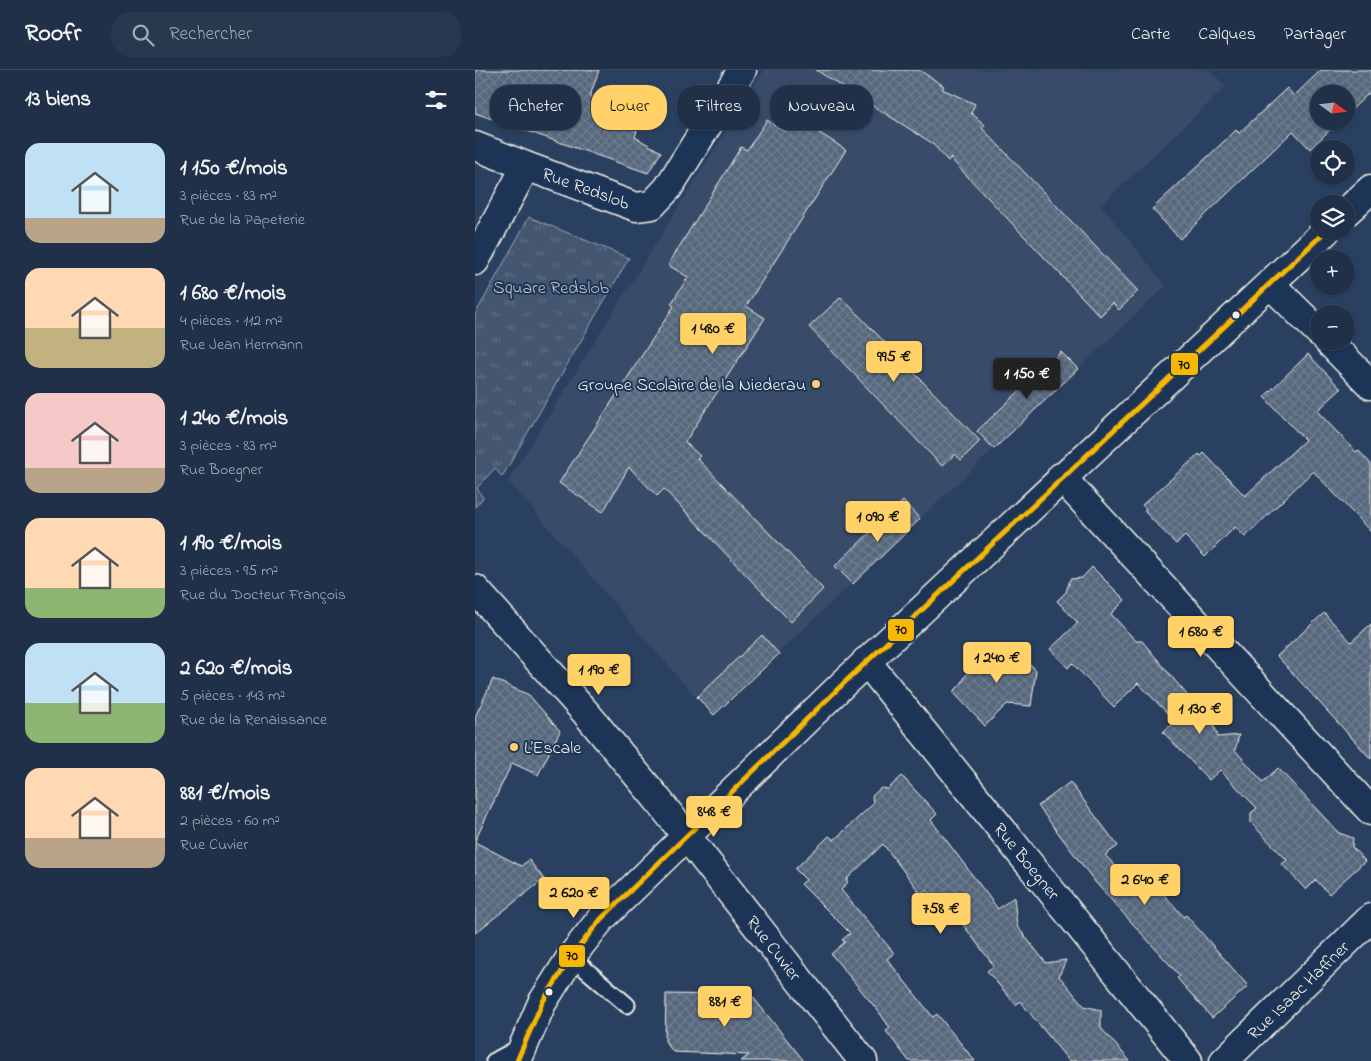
<!DOCTYPE html>
<html lang="fr">
<head>
<meta charset="utf-8">
<style>
  body { margin:0; font-family:"Indie Flower",sans-serif; background:#28384f; color:#f1f3f6; height:100vh; display:flex; flex-direction:column; font-size:19px; white-space:nowrap }
  * { box-sizing:border-box; margin:0 }
  p { font-size:16px; color:#a2a9b4 }
  .icon { flex:none; width:28px; height:28px; fill:none; stroke:currentColor; stroke-width:2; stroke-linecap:round; stroke-linejoin:round }
  .map { position:relative; flex:1; overflow:hidden }
  .panel { display:flex; flex-direction:column; background:#203048; width:475px }
  .panel>* { flex:none }
  .top-card { position:absolute; left:15px; top:15px; width:475px; height:45px; display:flex; gap:10px }
  .needle { width:32px; rotate:105deg }
  .controls { position:absolute; left:835px; top:15px; display:grid; gap:10px }
  .controls a { display:grid; place-items:center; width:45px; height:45px; border-radius:50%; background:#203048; box-shadow:0 1px 4px #0004,0 0 0 1px #3d4b60; font-size:25px }
  .price { position:absolute; translate:-50% -42px; padding:0 11px; border-radius:5px; background:#ffd166; color:#111; font-size:16px; line-height:32px; filter:drop-shadow(0 1px 2px #0008) }
  .price::after { content:''; position:absolute; left:50%; top:30px; width:15px; height:11px; margin-left:-8px; background:inherit; clip-path:polygon(0 0,100% 0,50% 100%) }
  .price.current { background:#222; color:#fff }
  ul { padding:0; list-style:none }
  li { display:flex; align-items:center; gap:15px; height:125px; padding:0 25px }
  li span { display:grid; place-items:center; flex:none; width:140px; height:100px; border-radius:15px; color:#555 }
  li>.icon { margin-inline-start:auto }
  span .icon { width:60px; height:60px; fill:#fffc; stroke-width:1 }
  li b { font-size:21px }
  h2 { display:flex; justify-content:space-between; align-items:center; height:60px; padding:0 25px; font-size:21px }
  .chip { padding:0 18px; border-radius:20px; background:#203048; box-shadow:0 1px 4px #0004,0 0 0 1px #3d4b60; font-size:18px; line-height:45px }
  .chip.current { background:#ffd166; color:#111 }
  header { display:flex; align-items:center; gap:30px; box-sizing:border-box; height:70px; padding:0 25px; background:#203048; border-bottom:1px solid #3d4b60 }
  header strong { font-size:24px }
  nav { display:flex; gap:28px; margin-inline-start:auto; font-size:18px }
  .search { width:350px; height:45px; background:#28384f; display:flex; align-items:center; gap:12px; box-sizing:border-box; padding:0 18px; border-radius:20px; color:#a2a9b4; font-size:19px }
  main { display:flex; flex:1; min-height:0 }
  .map>svg:first-child { display:block }
  .built { fill:#374c69 }
  .park { fill:url(#park-tufts); stroke:#9ca4ac }
  .building { fill:url(#building-cross-hatch); stroke:#f4f1e8 }
  .lines { fill:none; stroke-linecap:round; stroke-linejoin:round }
  .lane-casing { stroke:#f4f1e8; stroke-width:19 }
  .street-casing { stroke:#f4f1e8; stroke-width:31 }
  .lane { stroke:#1d3557; stroke-width:15 }
  .street { stroke:#1d3557; stroke-width:28 }
  .bus-1-casing { stroke:#1d3557; stroke-width:9 }
  .bus-1 { stroke:#f8b705; stroke-width:5 }
  .bus-dot { fill:#f4f1e8; stroke:#1d3557; stroke-width:2 }
  .poi-dot { fill:#ffd166; stroke:#1d3557; stroke-width:2 }
  .labels { text-anchor:middle; stroke-width:4; stroke-linejoin:round; paint-order:stroke }
  .street-label { font-size:18px; fill:#f4f1e8; stroke:#1d3557 }
  .park-label { font-size:18px; fill:#bfc3c4; stroke:#1d3557 }
  .poi-label { font-size:18px; fill:#f4f1e8; stroke:#1d3557; text-anchor:end }
  .line-badge { stroke:#1d3557; stroke-width:2 }
  .pale-badge-label { font-size:14px; text-anchor:middle; font-weight:bold; fill:#111 }
</style>
</head>
<body>
<header>
<strong>Roofr</strong>
<div class="search"><svg class="icon" aria-label="search" viewBox="0 0 24 24"><circle cx="10" cy="10" r="6"/><path d="M15 15l6 6"/></svg>Rechercher</div>
<nav><a>Carte</a><a>Calques</a><a>Partager</a></nav>
</header>
<main>
<section class="panel">
<h2>13 biens<svg class="icon" aria-label="filters" viewBox="0 0 24 24"><path d="M4 7h16M4 17h16"/><circle cx="9" cy="7" r="2"/><circle cx="15" cy="17" r="2"/></svg></h2>
<ul>
<li><span style="background:linear-gradient(#bfe0f5 75%,#b9a48a 0)"><svg class="icon" aria-label="home" viewBox="0 0 24 24"><path d="M3 11l9-7 9 7M6 9v11h12V9"/></svg></span><div><b>1 150 €/mois</b><p>3 pièces · 83 m²</p><p>Rue de la Papeterie</p></div></li>
<li><span style="background:linear-gradient(#ffd9b3 60%,#c2b280 0)"><svg class="icon" aria-label="home" viewBox="0 0 24 24"><path d="M3 11l9-7 9 7M6 9v11h12V9"/></svg></span><div><b>1 680 €/mois</b><p>4 pièces · 112 m²</p><p>Rue Jean Hermann</p></div></li>
<li><span style="background:linear-gradient(#f6c9c9 75%,#b9a48a 0)"><svg class="icon" aria-label="home" viewBox="0 0 24 24"><path d="M3 11l9-7 9 7M6 9v11h12V9"/></svg></span><div><b>1 240 €/mois</b><p>3 pièces · 83 m²</p><p>Rue Boegner</p></div></li>
<li><span style="background:linear-gradient(#ffd9b3 70%,#8fb573 0)"><svg class="icon" aria-label="home" viewBox="0 0 24 24"><path d="M3 11l9-7 9 7M6 9v11h12V9"/></svg></span><div><b>1 190 €/mois</b><p>3 pièces · 95 m²</p><p>Rue du Docteur François</p></div></li>
<li><span style="background:linear-gradient(#bfe0f5 60%,#8fb573 0)"><svg class="icon" aria-label="home" viewBox="0 0 24 24"><path d="M3 11l9-7 9 7M6 9v11h12V9"/></svg></span><div><b>2 620 €/mois</b><p>5 pièces · 143 m²</p><p>Rue de la Renaissance</p></div></li>
<li><span style="background:linear-gradient(#ffd9b3 70%,#b9a48a 0)"><svg class="icon" aria-label="home" viewBox="0 0 24 24"><path d="M3 11l9-7 9 7M6 9v11h12V9"/></svg></span><div><b>881 €/mois</b><p>2 pièces · 60 m²</p><p>Rue Cuvier</p></div></li>
</ul>
</section>
<div class="map">
<svg width="896" height="991" viewBox="0 0 896 991">
  <defs>
    <pattern id="park-tufts" width="24" height="20" patternUnits="userSpaceOnUse" patternTransform="scale(1.25)"><rect width="24" height="20" fill="#445771"/><path d="M3 7l-1-3M5 7V3M7 7l1-3M15 17l-1-3M17 17v-4M19 17l1-3" fill="none" stroke="#607085"/></pattern>
    <pattern id="building-cross-hatch" width="8" height="8" patternUnits="userSpaceOnUse" patternTransform="scale(1.25)"><rect width="8" height="8" fill="#56677d"/><path d="M0 0l8 8M0 8l8-8" fill="none" stroke="#6f7d8f"/></pattern>
  </defs>
  <rect width="100%" height="100%" fill="#2a4060"/>
  <filter id="ink" filterUnits="userSpaceOnUse"><feTurbulence type="fractalNoise" baseFrequency=".02" numOctaves="2"/><feDisplacementMap in="SourceGraphic" scale="10" xChannelSelector="R" yChannelSelector="G"/><feConvolveMatrix kernelMatrix="1 2 1 2 8 2 1 2 1" color-interpolation-filters="sRGB"/></filter>
  <g filter="url(#ink)">
    <path class="built" d="M 289,0 L 735,0 L 751,17 L 626,135 L 691,216 L 237,646 L 33,411 Z"/>
    <path class="park" d="M 54,147 L 154,188 L 27,407 L 20,398 L 2,418 L 8,428 L 0,437 L 0,245 Z"/>
    <path class="building" d="M 0,0 L 124,0 L 115,26 L 153,41 L 150,48 L 164,53 L 160,67 L 186,82 L 173,103 L 0,43 Z
      M 341,0 L 444,0 L 469,16 L 467,19 L 500,34 L 496,43 L 510,55 L 507,58 L 663,221 L 644,240 L 638,233 L 625,246 L 475,88 L 473,91 L 457,73 Z
      M 846,0 L 896,0 L 896,21 L 871,45 L 871,24 L 844,24 L 844,51 L 864,51 L 835,79 L 818,61 L 705,169 L 677,139 L 761,60 L 764,63 L 812,18 L 819,26 Z
      M 320,47 L 371,80 L 271,236 L 290,248 L 210,372 L 225,386 L 222,388 L 348,519 L 316,552 L 189,419 L 182,426 L 154,397 L 128,442 L 84,413 L 199,236 L 196,234 L 213,207 L 193,195 L 266,77 L 272,80 L 292,50 L 310,62 Z
      M 366,227 L 505,371 L 486,390 L 480,384 L 467,396 L 334,257 Z
      M 586,282 L 603,299 L 519,379 L 502,361 Z
      M 833,284 L 866,319 L 842,341 L 881,382 L 883,380 L 896,394 L 896,462 L 838,401 L 770,467 L 760,457 L 730,487 L 710,466 L 701,474 L 669,441 L 671,439 L 667,435 L 724,384 L 726,386 L 729,383 L 770,426 L 830,370 L 789,327 Z
      M 428,431 L 445,449 L 378,514 L 360,496 Z
      M 617,497 L 650,530 L 636,544 L 661,571 L 667,571 L 717,631 L 733,638 L 743,667 L 764,665 L 760,680 L 788,712 L 803,698 L 864,763 L 878,768 L 877,777 L 890,791 L 854,824 L 841,810 L 831,820 L 807,794 L 812,790 L 776,753 L 776,743 L 782,738 L 745,700 L 734,710 L 688,662 L 700,651 L 663,613 L 639,637 L 597,593 L 593,598 L 575,579 L 603,553 L 582,531 L 591,522 L 595,509 L 607,508 Z
      M 849,543 L 876,572 L 896,554 L 896,689 L 802,586 Z
      M 287,565 L 304,584 L 239,645 L 222,627 Z
      M 527,575 L 536,585 L 541,580 L 561,600 L 556,636 L 532,634 L 510,656 L 478,622 L 486,614 L 498,593 L 517,585 Z
      M 18,609 L 54,625 L 85,661 L 63,705 L 37,693 L 0,771 L 0,647 Z
      M 427,706 L 462,744 L 456,750 L 523,839 L 539,827 L 542,856 L 571,893 L 591,890 L 584,906 L 609,936 L 626,940 L 626,958 L 655,991 L 594,991 L 545,931 L 541,935 L 512,901 L 519,896 L 474,836 L 468,840 L 452,820 L 446,824 L 408,774 L 371,810 L 373,812 L 366,820 L 419,883 L 412,889 L 458,947 L 462,944 L 500,991 L 434,991 L 411,961 L 415,958 L 404,942 L 356,884 L 370,872 L 367,870 L 375,863 L 326,814 L 331,810 L 320,799 L 354,766 L 359,770 L 398,734 L 397,726 L 406,718 L 413,719 Z
      M 595,712 L 643,776 L 630,785 L 671,828 L 683,818 L 709,847 L 711,845 L 773,916 L 737,948 L 702,908 L 705,906 L 620,812 L 563,736 Z
      M 0,772 L 46,796 L 54,790 L 69,809 L 0,863 Z
      M 269,916 L 329,991 L 266,991 L 274,985 L 198,982 L 190,971 L 191,924 L 258,925 Z"/>
    <g class="lines">
      <g class="lane-casing">
        <path id="lane" d="M 96,887 L 152,935
          M 19,991 L 47,976"/>
      </g>
      <g class="street-casing">
        <path id="street" d="M 0,76 L 51,96
          M 871,142 L 896,119
          M 0,191 L 51,96 L 161,137 L 177,135 L 193,118 L 267,0
          M 795,214 L 844,262
          M 853,271 L 896,315
          M 586,407 L 896,741
          M 0,519 L 111,643 L 183,730 L 388,991
          M 391,591 L 713,991
          M 42,991 L 67,933 L 96,887 L 126,849 L 369,613 L 851,161
          M 749,991 L 896,848"/>
      </g>
      <use href="#lane" class="lane"/>
      <use href="#street" class="street"/>
      <g class="bus-1-casing">
        <path id="bus-1" d="M 42,991 L 67,933 L 96,887 L 126,849 L 369,613 L 851,161"/>
      </g>
      <use href="#bus-1" class="bus-1"/>
    </g>
  </g>
  <g class="bus-dot">
    <circle cx="761" cy="245" r="4.5"/>
    <circle cx="74" cy="922" r="4.5"/>
  </g>
  <g class="poi-dot">
    <circle cx="341" cy="314" r="5"/>
    <circle cx="39" cy="677" r="5"/>
  </g>
  <g class="labels">
    <g class="street-label">
      <text transform="translate(111 118) rotate(20)" y="6">Rue Redslob</text>
      <text transform="translate(552 791) rotate(51)" y="6">Rue Boegner</text>
      <text transform="translate(299 878) rotate(52)" y="6">Rue Cuvier</text>
      <text transform="translate(823 920) rotate(-44)" y="6">Rue Isaac Haffner</text>
    </g>
    <g class="park-label">
      <text x="76" y="223">Square Redslob</text>
    </g>
    <g class="poi-label">
      <text x="331" y="320">Groupe Scolaire de la Niederau</text>
      <text x="49" y="683" text-anchor="start">L’Escale</text>
    </g>
  </g>
  <g class="line-badge">
    <rect x="695" y="282" width="29" height="24" rx="5" fill="#f8b705"/>
    <rect x="412" y="548" width="28" height="24" rx="5" fill="#f8b705"/>
    <rect x="83" y="874" width="28" height="24" rx="5" fill="#f8b705"/>
  </g>
  <g class="pale-badge-label">
    <text x="709" y="299">70</text>
    <text x="426" y="564">70</text>
    <text x="97" y="890">70</text>
  </g>
</svg>
<div class="controls">
<a><svg class="needle" viewBox="-14 -14 28 28"><path d="M0-13l5 13h-10z" fill="#e53935"/><path d="M0 13l5-13h-10z" fill="#a2a9b4"/></svg></a>
<a><svg class="icon" aria-label="locate" viewBox="0 0 24 24"><circle cx="12" cy="12" r="6"/><path d="M12 2v4M12 18v4M2 12h4M18 12h4"/></svg></a>
<a><svg class="icon" aria-label="layers" viewBox="0 0 24 24"><path d="M12 4l9 5-9 5-9-5zM3 14l9 5 9-5"/></svg></a>
<a>+</a>
<a>−</a>
</div>
<b class="price" style="left:238px;top:285px">1 480 €</b>
<b class="price" style="left:419px;top:313px">995 €</b>
<b class="price current" style="left:552px;top:330px">1 150 €</b>
<b class="price" style="left:403px;top:473px">1 090 €</b>
<b class="price" style="left:726px;top:588px">1 680 €</b>
<b class="price" style="left:522px;top:614px">1 240 €</b>
<b class="price" style="left:124px;top:626px">1 190 €</b>
<b class="price" style="left:725px;top:665px">1 130 €</b>
<b class="price" style="left:239px;top:768px">848 €</b>
<b class="price" style="left:670px;top:836px">2 640 €</b>
<b class="price" style="left:99px;top:849px">2 620 €</b>
<b class="price" style="left:466px;top:865px">758 €</b>
<b class="price" style="left:250px;top:958px">881 €</b>
<div class="top-card">
<a class="chip">Acheter</a>
<a class="chip current">Louer</a>
<a class="chip">Filtres</a>
<a class="chip">Nouveau</a>
</div>
</div>
</main>
</body>
</html>
